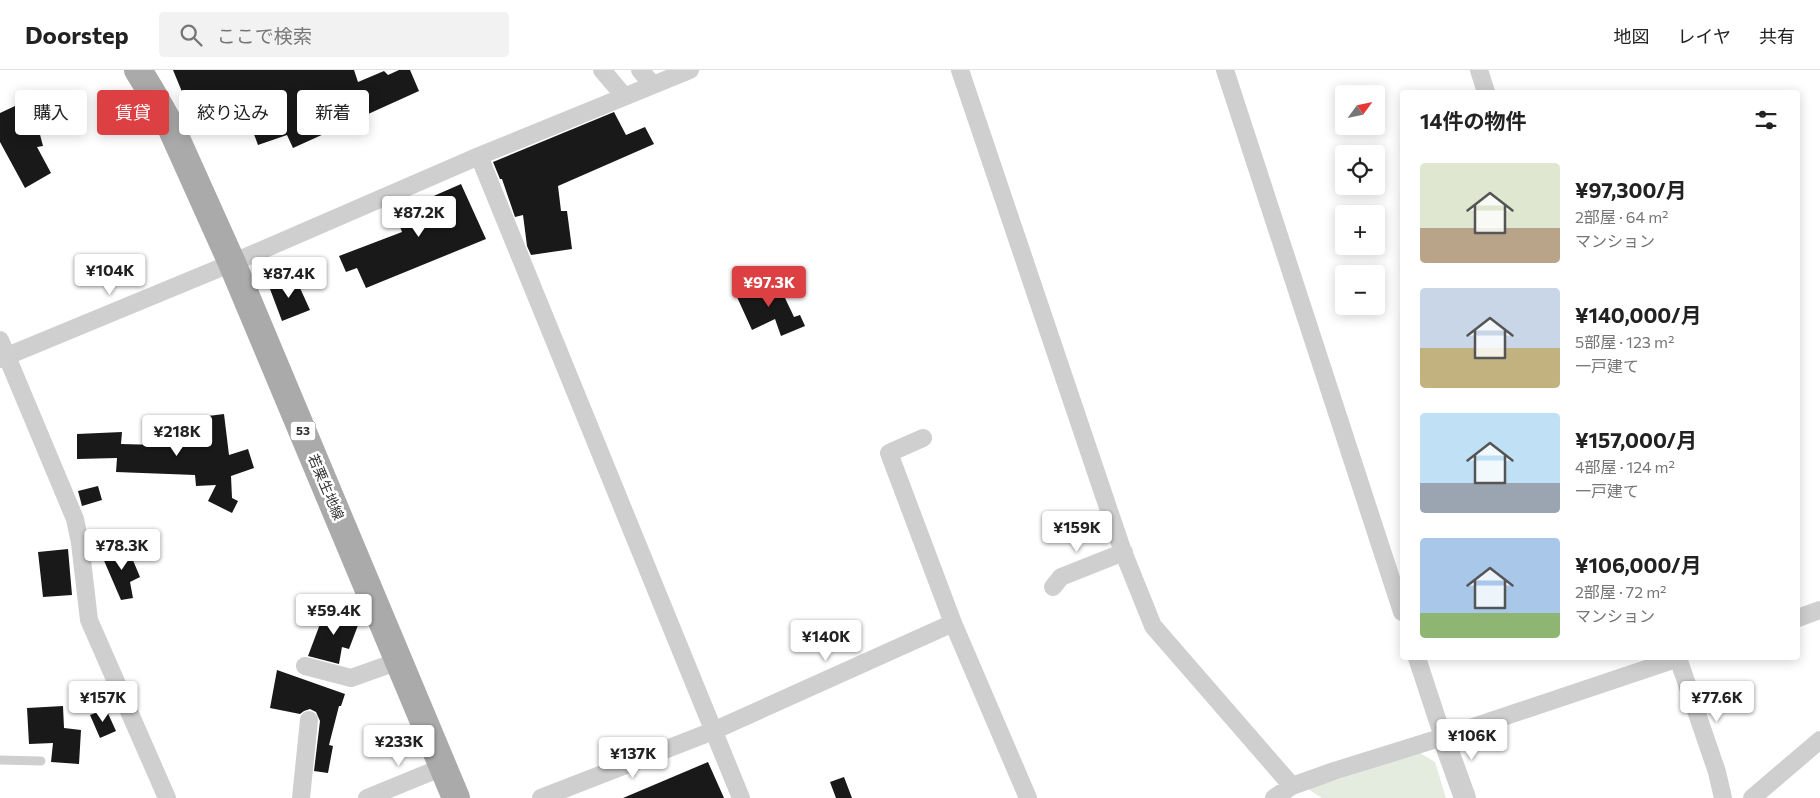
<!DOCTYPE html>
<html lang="ja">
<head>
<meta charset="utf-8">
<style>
  body { margin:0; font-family:Commissioner,"Noto Sans JP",sans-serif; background:#f2f2f2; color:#222; height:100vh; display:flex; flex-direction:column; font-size:19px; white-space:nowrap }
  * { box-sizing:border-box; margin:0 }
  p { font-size:16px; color:#767676 }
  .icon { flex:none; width:28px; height:28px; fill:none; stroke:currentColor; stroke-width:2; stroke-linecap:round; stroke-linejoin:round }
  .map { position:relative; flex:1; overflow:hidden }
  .details { position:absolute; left:1400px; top:20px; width:400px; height:570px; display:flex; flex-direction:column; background:#fff; border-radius:5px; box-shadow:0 2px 12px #0003 }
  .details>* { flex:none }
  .guide { position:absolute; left:15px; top:20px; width:475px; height:45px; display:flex; gap:10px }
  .needle { width:32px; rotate:57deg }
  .buttons { position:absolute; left:1335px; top:15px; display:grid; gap:10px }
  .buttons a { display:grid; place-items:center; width:50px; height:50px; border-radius:5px; background:#fff; box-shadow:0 2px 12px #0003; font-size:25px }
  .price { position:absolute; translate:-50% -42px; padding:0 11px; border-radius:5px; background:#fff; color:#222; font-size:16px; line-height:32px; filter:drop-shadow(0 1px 2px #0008) }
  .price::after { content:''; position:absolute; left:50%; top:30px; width:15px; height:11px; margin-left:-8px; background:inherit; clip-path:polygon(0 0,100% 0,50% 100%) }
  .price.active { background:#dd4043; color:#fff }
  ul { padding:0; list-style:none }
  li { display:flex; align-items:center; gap:15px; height:125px; padding:0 20px }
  li span { display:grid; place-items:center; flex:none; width:140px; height:100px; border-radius:5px; color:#555 }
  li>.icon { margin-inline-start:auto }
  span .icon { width:60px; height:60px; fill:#fffc; stroke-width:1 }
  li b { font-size:21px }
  h2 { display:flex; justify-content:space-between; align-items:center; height:60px; padding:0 20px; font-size:21px }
  .pill { padding:0 18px; border-radius:5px; background:#fff; box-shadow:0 2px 12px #0003; font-size:18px; line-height:45px }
  .pill.active { background:#dd4043; color:#fff }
  header { display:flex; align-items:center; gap:30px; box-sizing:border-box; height:70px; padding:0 25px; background:#fff; border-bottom:1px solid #e0e0e0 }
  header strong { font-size:24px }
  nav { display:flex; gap:28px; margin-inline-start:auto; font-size:18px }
  .search { width:350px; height:45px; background:#f2f2f2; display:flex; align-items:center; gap:12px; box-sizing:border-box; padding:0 18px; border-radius:5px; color:#767676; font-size:19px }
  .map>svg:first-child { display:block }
  .green { fill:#e4ebdf }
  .building { fill:#191919 }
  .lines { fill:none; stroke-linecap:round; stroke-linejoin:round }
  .service { stroke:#cfcfcf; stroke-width:9 }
  .minor { stroke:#cfcfcf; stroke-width:18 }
  .tertiary { stroke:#cfcfcf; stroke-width:22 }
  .primary { stroke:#aaa; stroke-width:28 }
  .labels { text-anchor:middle; stroke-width:5; stroke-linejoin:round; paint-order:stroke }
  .shield { fill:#fff; stroke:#707070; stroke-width:1 }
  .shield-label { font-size:12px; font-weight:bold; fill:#323232 }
  .street-label { font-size:14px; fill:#323232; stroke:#fff }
</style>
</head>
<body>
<header>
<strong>Doorstep</strong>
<div class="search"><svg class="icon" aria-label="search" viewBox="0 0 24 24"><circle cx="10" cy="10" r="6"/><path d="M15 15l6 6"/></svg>ここで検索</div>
<nav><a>地図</a><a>レイヤ</a><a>共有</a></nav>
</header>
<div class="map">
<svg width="1820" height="728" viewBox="0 0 1820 728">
  <rect width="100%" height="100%" fill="#fff"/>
  <path class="green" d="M 1420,683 L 1435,692 L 1446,728 L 1322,728 L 1308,719 Z"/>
  <path class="building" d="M 173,0 L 354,0 L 358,12 L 384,1 L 388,5 L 399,0 L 410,0 L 419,21 L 293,78 L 287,65 L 258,75 L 249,51 L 260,45 L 250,21 L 192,46 Z
    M 28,30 L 32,49 L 31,59 L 38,57 L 43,76 L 37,77 L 51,103 L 25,118 L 0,72 L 0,43 Z
    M 614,42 L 626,65 L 645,57 L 654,74 L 558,116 L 561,141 L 567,141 L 572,179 L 531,185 L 527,176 L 523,145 L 515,147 L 502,109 L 500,109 L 493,92 Z
    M 461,114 L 486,169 L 366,218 L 357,198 L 346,202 L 339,186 L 402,162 L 395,143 Z
    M 295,207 L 310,240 L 282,251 L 270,219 Z
    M 776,209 L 794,247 L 800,245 L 805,256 L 781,266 L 775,249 L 752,260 L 737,227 Z
    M 224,344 L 229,385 L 248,379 L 254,398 L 231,406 L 232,428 L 238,431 L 232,443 L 208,431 L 216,415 L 196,416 L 195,405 L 116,402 L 117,388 L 77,389 L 77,364 L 122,362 L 121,374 L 196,376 L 192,348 Z
    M 98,416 L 102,430 L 82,436 L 78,421 Z
    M 127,476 L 140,507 L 130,512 L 133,528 L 121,530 L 102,486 Z
    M 68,479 L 72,525 L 43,527 L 38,482 Z
    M 326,538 L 360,550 L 349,579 L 342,577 L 339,594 L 308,586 Z
    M 277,600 L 345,624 L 341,636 L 339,636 L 329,675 L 333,676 L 328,703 L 314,701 L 320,651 L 316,642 L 310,639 L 304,641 L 300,644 L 270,638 Z
    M 63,636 L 64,658 L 81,660 L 79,694 L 51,692 L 53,673 L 29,674 L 27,638 Z
    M 106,639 L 116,661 L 100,668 L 90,645 Z
    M 708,692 L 724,728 L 623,728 Z
    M 844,707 L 852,728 L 836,728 L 830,712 Z"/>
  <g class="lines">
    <path class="service" d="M 0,690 L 41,691"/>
    <path class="minor" d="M 602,0 L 624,26
      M 640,0 L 653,15
      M 960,0 L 1122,479 L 1153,556 L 1292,716
      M 1225,0 L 1402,542
      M 1479,0 L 1486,22
      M 479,86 L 741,728
      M 0,270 L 75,449 L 80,473 L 89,550 L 167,728
      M 0,289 L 232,193 L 479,86 L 690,0
      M 923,368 L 889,383 L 953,553 L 1028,728
      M 1053,517 L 1061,507 L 1124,482
      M 1798,548 L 1820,540
      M 1417,588 L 1443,667
      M 1678,588 L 1717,702 L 1723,728
      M 305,596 L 351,608 L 399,591
      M 301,728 L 309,650
      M 367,728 L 443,697
      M 541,728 L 713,661 L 953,553
      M 1274,728 L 1292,716 L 1334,701 L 1443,667 L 1679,588
      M 1752,728 L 1820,670"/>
    <path class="tertiary" d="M 1443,667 L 1465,728"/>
    <path class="primary" d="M 138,0 L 149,18 L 170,55 L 232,193 L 456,728"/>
  </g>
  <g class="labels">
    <rect class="shield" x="290.5" y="351.5" width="25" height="19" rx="4"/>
    <g class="shield-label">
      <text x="303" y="365">53</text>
    </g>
    <g class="street-label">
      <text transform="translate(326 417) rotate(67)" y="5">若栗生地線</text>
    </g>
  </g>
</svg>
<div class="buttons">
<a><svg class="needle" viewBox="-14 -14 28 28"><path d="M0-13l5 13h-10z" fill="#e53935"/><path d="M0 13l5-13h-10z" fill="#767676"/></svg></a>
<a><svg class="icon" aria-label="locate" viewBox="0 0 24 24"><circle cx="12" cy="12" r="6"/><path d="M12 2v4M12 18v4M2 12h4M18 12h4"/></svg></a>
<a>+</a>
<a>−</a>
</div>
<b class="price" style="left:419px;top:168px">¥87.2K</b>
<b class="price" style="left:110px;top:226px">¥104K</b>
<b class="price" style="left:289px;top:229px">¥87.4K</b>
<b class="price active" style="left:769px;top:238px">¥97.3K</b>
<b class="price" style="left:177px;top:387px">¥218K</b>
<b class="price" style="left:1077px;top:483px">¥159K</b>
<b class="price" style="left:122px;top:501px">¥78.3K</b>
<b class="price" style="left:334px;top:566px">¥59.4K</b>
<b class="price" style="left:826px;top:592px">¥140K</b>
<b class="price" style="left:103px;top:653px">¥157K</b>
<b class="price" style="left:1717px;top:653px">¥77.6K</b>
<b class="price" style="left:1472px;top:691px">¥106K</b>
<b class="price" style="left:399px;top:697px">¥233K</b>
<b class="price" style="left:633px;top:709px">¥137K</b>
<div class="guide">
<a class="pill">購入</a>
<a class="pill active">賃貸</a>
<a class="pill">絞り込み</a>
<a class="pill">新着</a>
</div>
<section class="details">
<h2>14件の物件<svg class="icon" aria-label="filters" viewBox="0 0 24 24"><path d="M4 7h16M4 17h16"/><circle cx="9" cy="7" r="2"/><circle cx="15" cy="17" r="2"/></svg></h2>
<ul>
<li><span style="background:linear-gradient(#dfe7d0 65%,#b9a48a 0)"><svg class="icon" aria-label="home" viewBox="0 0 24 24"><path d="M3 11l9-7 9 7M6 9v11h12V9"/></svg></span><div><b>¥97,300/月</b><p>2部屋 · 64 m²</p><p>マンション</p></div></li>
<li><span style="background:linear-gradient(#c9d6e8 60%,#c2b280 0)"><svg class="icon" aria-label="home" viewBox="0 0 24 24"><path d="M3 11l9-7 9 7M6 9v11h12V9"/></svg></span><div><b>¥140,000/月</b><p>5部屋 · 123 m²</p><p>一戸建て</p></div></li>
<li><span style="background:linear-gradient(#bfe0f5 70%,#9aa5b1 0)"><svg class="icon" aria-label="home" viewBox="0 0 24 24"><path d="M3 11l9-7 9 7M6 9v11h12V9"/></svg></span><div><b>¥157,000/月</b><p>4部屋 · 124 m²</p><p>一戸建て</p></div></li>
<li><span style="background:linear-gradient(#a9c7e8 75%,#8fb573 0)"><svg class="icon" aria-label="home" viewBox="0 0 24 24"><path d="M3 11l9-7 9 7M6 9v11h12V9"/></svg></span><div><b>¥106,000/月</b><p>2部屋 · 72 m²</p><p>マンション</p></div></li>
</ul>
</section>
</div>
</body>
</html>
